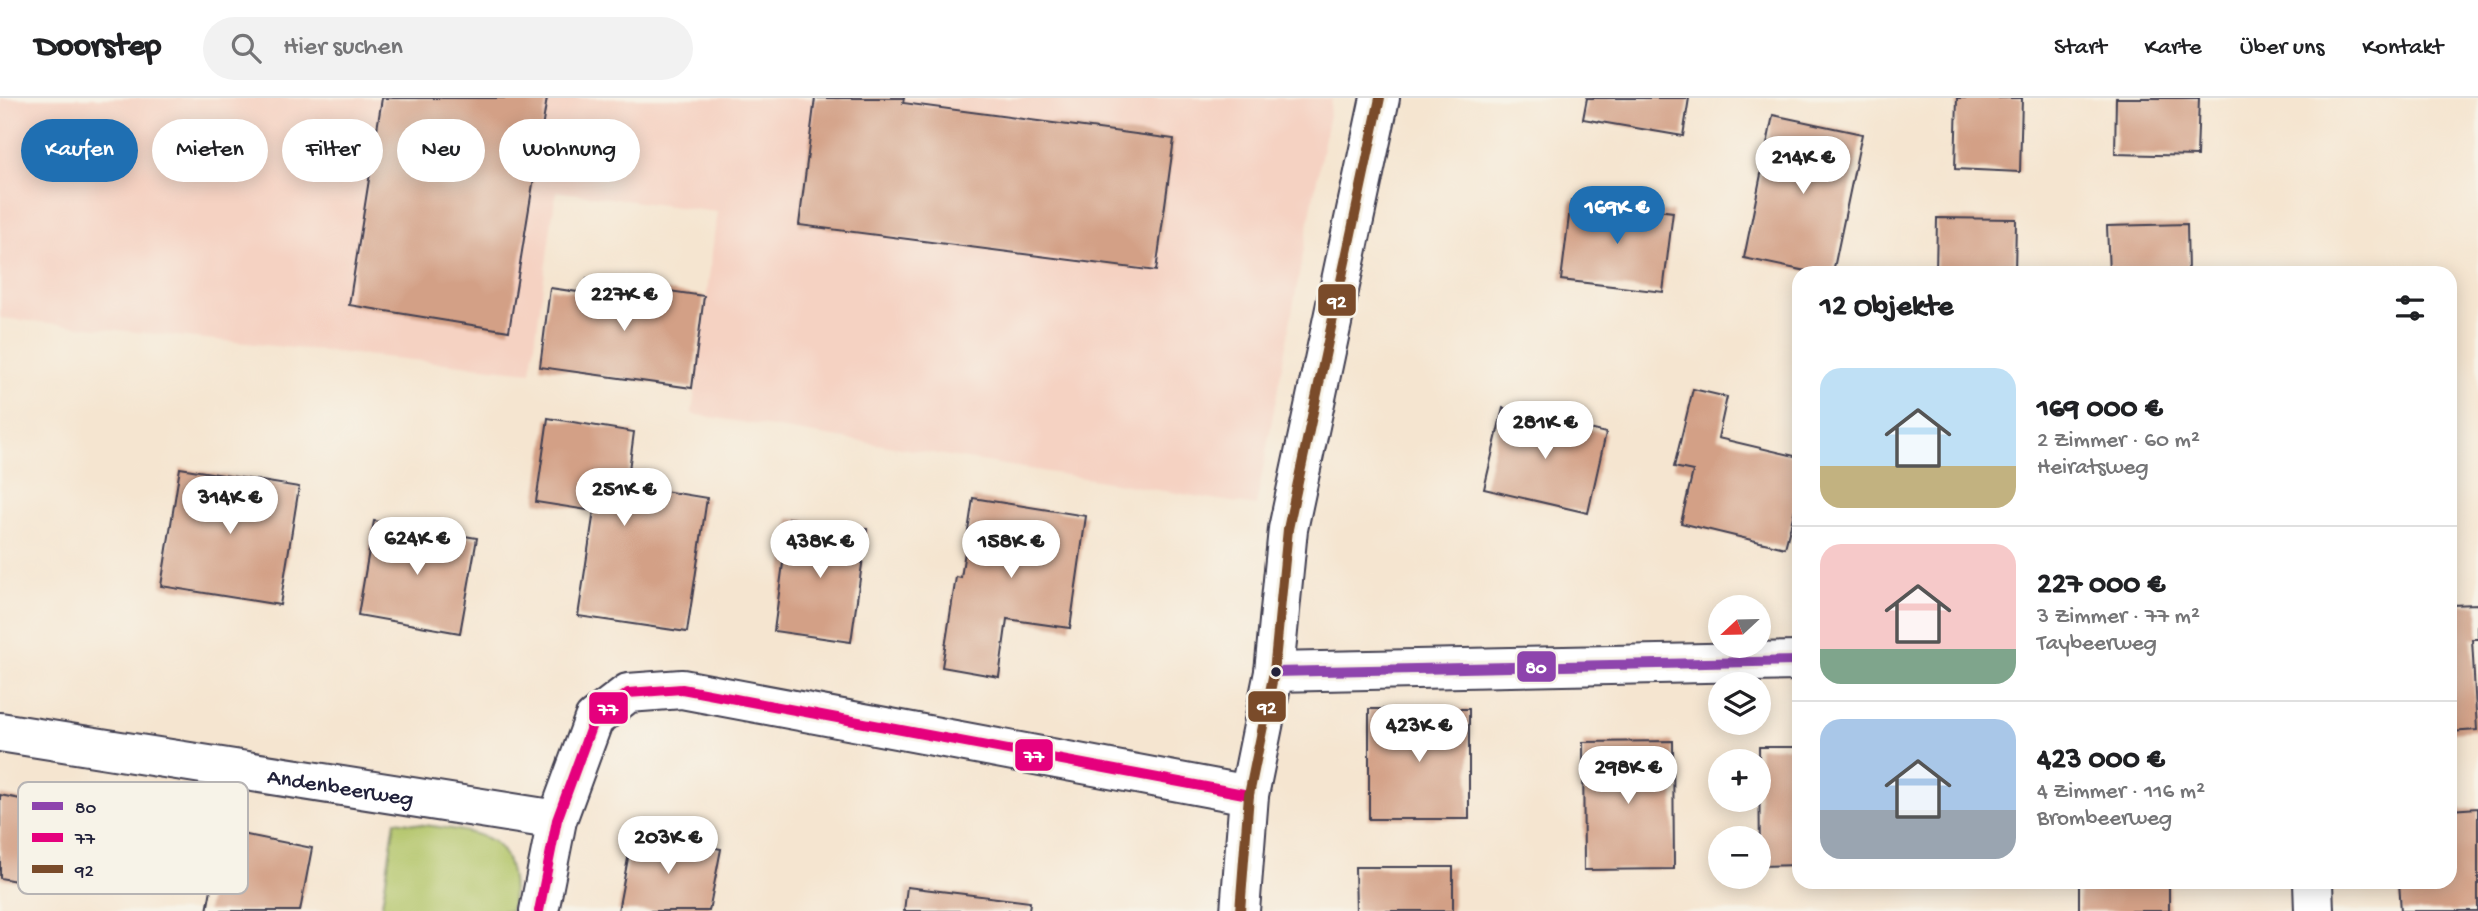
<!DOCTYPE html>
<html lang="de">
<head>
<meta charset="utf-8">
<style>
  body { margin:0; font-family:"Gochi Hand",sans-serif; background:#f2f2f2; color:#202124; height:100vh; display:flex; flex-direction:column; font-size:26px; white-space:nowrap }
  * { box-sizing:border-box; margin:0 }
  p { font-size:23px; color:#757577 }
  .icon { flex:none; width:38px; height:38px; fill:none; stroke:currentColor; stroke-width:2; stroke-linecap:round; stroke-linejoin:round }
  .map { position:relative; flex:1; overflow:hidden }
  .drawer { position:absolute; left:1792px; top:168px; width:665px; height:623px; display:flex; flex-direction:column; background:#fff; border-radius:21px; box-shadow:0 4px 18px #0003 }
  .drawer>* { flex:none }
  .hud { position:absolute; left:21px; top:21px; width:665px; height:63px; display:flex; gap:14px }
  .needle { width:46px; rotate:248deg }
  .fabs { position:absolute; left:1708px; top:497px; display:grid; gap:14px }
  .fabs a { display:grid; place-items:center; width:63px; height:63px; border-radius:50%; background:#fff; box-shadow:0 4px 18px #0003; font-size:35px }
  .price { position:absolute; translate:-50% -60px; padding:0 16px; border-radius:24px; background:#fff; color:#222; font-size:23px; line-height:46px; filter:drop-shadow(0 2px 4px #0008) }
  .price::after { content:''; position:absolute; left:50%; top:42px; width:21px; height:16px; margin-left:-10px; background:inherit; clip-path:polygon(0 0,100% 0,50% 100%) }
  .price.active { background:#1f6fb2; color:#fff }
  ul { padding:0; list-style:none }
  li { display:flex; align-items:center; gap:21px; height:175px; padding:0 28px }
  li+li { border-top:2px solid #e0e0e0 }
  li span { display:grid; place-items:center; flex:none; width:196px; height:140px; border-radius:21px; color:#555 }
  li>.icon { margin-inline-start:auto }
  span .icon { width:84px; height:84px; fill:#fffc; stroke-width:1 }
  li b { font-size:30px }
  h2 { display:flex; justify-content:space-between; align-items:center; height:84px; padding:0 28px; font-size:30px }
  .tag { padding:0 24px; border-radius:32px; background:#fff; box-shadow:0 4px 18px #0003; font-size:24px; line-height:63px }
  .tag.active { background:#1f6fb2; color:#fff }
  header { display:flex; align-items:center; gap:42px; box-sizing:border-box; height:98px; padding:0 35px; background:#fff; border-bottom:2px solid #e0e0e0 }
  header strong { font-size:33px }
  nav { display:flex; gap:38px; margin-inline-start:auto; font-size:24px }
  .search { width:490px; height:63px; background:#f2f2f2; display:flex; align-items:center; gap:18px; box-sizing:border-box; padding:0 24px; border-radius:38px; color:#757577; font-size:26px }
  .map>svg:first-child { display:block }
  .built { fill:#f5d2c2 }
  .green { fill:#b2c569; stroke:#6a7452; stroke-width:2 }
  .building { fill:#d3a086 }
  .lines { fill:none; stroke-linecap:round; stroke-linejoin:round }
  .minor-casing { stroke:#423f51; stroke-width:42 }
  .minor { stroke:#fff; stroke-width:38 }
  .bus-1-casing { stroke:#f7f3e8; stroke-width:16 }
  .bus-2-casing { stroke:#f7f3e8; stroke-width:16 }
  .bus-3-casing { stroke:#f7f3e8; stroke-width:16 }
  .bus-1 { stroke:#8e44ad; stroke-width:10 }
  .bus-2 { stroke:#e5007d; stroke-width:10 }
  .bus-3 { stroke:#7a4b2a; stroke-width:10 }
  .bus-dot { fill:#22223b; stroke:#f7f3e8; stroke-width:2.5 }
  .labels { text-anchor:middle; stroke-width:5; stroke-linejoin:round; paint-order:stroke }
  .street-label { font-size:23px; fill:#22223b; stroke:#f7f3e8 }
  .key { fill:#f7f3e8; stroke:#b7b4b4; stroke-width:2 }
  .key-label { font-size:19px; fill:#22223b }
  .line-badge { stroke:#f7f3e8; stroke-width:2.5 }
  .badge-label { font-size:19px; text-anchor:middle; font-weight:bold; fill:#fff }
</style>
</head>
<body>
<header>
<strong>Doorstep</strong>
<div class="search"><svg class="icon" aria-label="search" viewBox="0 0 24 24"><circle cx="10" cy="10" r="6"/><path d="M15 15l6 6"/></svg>Hier suchen</div>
<nav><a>Start</a><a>Karte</a><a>Über uns</a><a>Kontakt</a></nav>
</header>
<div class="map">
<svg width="2478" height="813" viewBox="0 0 2478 813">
  <rect width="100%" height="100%" fill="#f7f3e8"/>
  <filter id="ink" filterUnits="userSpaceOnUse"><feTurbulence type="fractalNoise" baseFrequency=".0143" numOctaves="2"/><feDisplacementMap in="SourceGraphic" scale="14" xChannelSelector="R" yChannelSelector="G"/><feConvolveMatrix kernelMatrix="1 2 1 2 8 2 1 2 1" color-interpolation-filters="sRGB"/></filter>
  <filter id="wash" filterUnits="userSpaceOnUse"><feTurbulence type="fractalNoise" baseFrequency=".00686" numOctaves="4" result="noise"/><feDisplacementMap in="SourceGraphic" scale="28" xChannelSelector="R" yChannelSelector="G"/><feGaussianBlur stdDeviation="1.57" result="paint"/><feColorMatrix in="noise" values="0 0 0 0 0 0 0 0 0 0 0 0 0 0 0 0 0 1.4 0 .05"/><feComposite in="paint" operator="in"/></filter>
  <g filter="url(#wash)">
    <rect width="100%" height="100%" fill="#f5e5d0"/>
    <path class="built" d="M 0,0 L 1332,0 L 1256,408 L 692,316 L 717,114 L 556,93 L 531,274 L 0,220 Z"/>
    <path class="green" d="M 395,723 C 419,727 480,731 496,746 C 513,760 515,793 511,813 L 381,813 Z"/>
    <g id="blocks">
      <path class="building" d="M 382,0 L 547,0 L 509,233 L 349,207 Z
        M 815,0 L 904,0 L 903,5 L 1174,41 L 1156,173 L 799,127 Z
        M 1587,0 L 1689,0 L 1683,38 L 1583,21 Z
        M 1957,0 L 2022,0 L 2020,74 L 1955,71 Z
        M 2116,0 L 2199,0 L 2197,58 L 2115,56 Z
        M 1773,17 L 1862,36 L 1833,175 L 1816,175 L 1744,160 Z
        M 1571,102 L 1673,114 L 1663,194 L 1561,182 Z
        M 1937,120 L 2016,121 L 2015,175 L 1936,175 Z
        M 2187,126 L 2188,175 L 2109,175 L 2107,128 Z
        M 587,181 L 704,198 L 692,290 L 540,269 L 550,190 L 585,195 Z
        M 1693,291 L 1727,299 L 1718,340 L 1799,359 L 1799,395 L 1785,450 L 1681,425 L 1693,373 L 1674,369 Z
        M 1503,310 L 1606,335 L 1588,415 L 1484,391 Z
        M 548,320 L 634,334 L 627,387 L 707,400 L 687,534 L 578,518 L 594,413 L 536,404 Z
        M 180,370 L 299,389 L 280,507 L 161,488 Z
        M 973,400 L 1086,418 L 1070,530 L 1007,521 L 999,579 L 942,569 L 956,479 L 961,480 Z
        M 789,420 L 867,431 L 851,544 L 774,533 Z
        M 374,423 L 477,440 L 460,535 L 358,517 Z
        M 2478,506 L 2478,541 L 2472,541 L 2477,632 L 2450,634 L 2450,507 Z
        M 1369,611 L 1469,611 L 1469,721 L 1369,721 Z
        M 1673,643 L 1674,771 L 1584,772 L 1583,644 Z
        M 1759,649 L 1799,649 L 1799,767 L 1760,768 Z
        M 0,697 L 46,706 L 32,786 L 0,780 Z
        M 2478,710 L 2478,813 L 2401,813 L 2399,784 L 2450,784 L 2450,712 Z
        M 222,732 L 312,750 L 300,813 L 207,813 Z
        M 633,734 L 721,751 L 709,813 L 618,813 Z
        M 1355,769 L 1453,769 L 1453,813 L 1356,813 Z
        M 2079,784 L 2169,784 L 2169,813 L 2079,813 Z
        M 907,789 L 1030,804 L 1029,813 L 904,813 Z"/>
    </g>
  </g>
  <g filter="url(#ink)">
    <use href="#blocks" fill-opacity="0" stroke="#423f51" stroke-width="2"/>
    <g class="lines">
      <g class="minor-casing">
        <g id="minor">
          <path d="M 1274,574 L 1799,563"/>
          <path id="s1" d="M 0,634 L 557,722"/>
          <path d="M 2313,784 L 2314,813"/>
          <path d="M 539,813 L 557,722 L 594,621 L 628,595 L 682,591 L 1249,697"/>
          <path d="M 1240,813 L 1249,697 L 1274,574 L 1288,431 L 1380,0"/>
        </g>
      </g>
      <use href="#minor" class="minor"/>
      <g class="bus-1-casing">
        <path id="bus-1" d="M 1274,574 L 1799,563"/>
      </g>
      <g class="bus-2-casing">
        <path id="bus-2" d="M 539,813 L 557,722 L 594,621 L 628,595 L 682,591 L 1249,697"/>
      </g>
      <g class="bus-3-casing">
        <path id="bus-3" d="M 1240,813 L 1249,697 L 1274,574 L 1288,431 L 1380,0"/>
      </g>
      <use href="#bus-1" class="bus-1"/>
      <use href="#bus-2" class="bus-2"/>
      <use href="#bus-3" class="bus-3"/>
    </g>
  </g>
  <circle class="bus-dot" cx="1276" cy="574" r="6"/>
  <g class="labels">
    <g class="street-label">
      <text dy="8" stroke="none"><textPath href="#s1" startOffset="345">Andenbeerweg</textPath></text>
    </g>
  </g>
  <rect x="18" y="684" width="230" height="112" rx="10" class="key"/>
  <rect x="32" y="704" width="31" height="8" fill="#8e44ad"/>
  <rect x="32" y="735" width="31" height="9" fill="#e5007d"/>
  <rect x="32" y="767" width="31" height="8" fill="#7a4b2a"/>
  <g class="key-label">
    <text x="75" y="715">80</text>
    <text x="75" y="746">77</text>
    <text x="75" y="778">92</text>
  </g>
  <g class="line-badge">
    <rect x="1317" y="185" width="40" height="34" rx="7" fill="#7a4b2a"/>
    <rect x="1516" y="552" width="41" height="33" rx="7" fill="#8e44ad"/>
    <rect x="1247" y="592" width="40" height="33" rx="7" fill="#7a4b2a"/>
    <rect x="588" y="593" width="41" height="34" rx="7" fill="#e5007d"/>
    <rect x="1014" y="640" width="40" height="34" rx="7" fill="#e5007d"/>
  </g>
  <g class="badge-label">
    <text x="1337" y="209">92</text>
    <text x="1536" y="575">80</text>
    <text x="1267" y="615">92</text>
    <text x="608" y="617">77</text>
    <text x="1034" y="664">77</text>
  </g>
</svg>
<div class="fabs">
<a><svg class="needle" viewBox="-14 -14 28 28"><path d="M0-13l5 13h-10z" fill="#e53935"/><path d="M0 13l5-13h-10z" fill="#757577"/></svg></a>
<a><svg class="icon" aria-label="layers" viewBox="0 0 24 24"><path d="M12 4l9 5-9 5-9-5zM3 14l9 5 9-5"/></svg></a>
<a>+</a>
<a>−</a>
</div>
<b class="price" style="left:1803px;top:98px">214K €</b>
<b class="price active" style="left:1617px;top:148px">169K €</b>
<b class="price" style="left:624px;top:235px">227K €</b>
<b class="price" style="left:1545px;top:363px">281K €</b>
<b class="price" style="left:624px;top:430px">251K €</b>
<b class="price" style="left:230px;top:438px">314K €</b>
<b class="price" style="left:417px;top:479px">624K €</b>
<b class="price" style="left:820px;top:482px">438K €</b>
<b class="price" style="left:1011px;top:482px">158K €</b>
<b class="price" style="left:1419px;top:666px">423K €</b>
<b class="price" style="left:1628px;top:708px">298K €</b>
<b class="price" style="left:668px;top:778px">203K €</b>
<div class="hud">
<a class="tag active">Kaufen</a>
<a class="tag">Mieten</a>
<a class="tag">Filter</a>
<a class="tag">Neu</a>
<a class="tag">Wohnung</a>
</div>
<section class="drawer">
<h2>12 Objekte<svg class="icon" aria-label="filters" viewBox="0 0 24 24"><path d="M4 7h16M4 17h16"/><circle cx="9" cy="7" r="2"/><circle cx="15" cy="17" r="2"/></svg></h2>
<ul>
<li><span style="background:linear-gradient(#bfe0f5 70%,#c2b280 0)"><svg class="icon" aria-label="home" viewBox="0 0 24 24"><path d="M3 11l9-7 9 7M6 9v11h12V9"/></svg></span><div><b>169 000 €</b><p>2 Zimmer · 60 m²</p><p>Heiratsweg</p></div></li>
<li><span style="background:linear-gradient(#f6c9c9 75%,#7fa58c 0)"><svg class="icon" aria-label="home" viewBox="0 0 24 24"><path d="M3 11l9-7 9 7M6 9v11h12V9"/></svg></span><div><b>227 000 €</b><p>3 Zimmer · 77 m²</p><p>Taybeerweg</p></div></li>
<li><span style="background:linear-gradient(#a9c7e8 65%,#9aa5b1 0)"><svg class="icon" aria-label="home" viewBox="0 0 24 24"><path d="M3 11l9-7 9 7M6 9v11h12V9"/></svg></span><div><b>423 000 €</b><p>4 Zimmer · 116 m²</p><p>Brombeerweg</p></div></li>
</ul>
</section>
</div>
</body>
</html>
